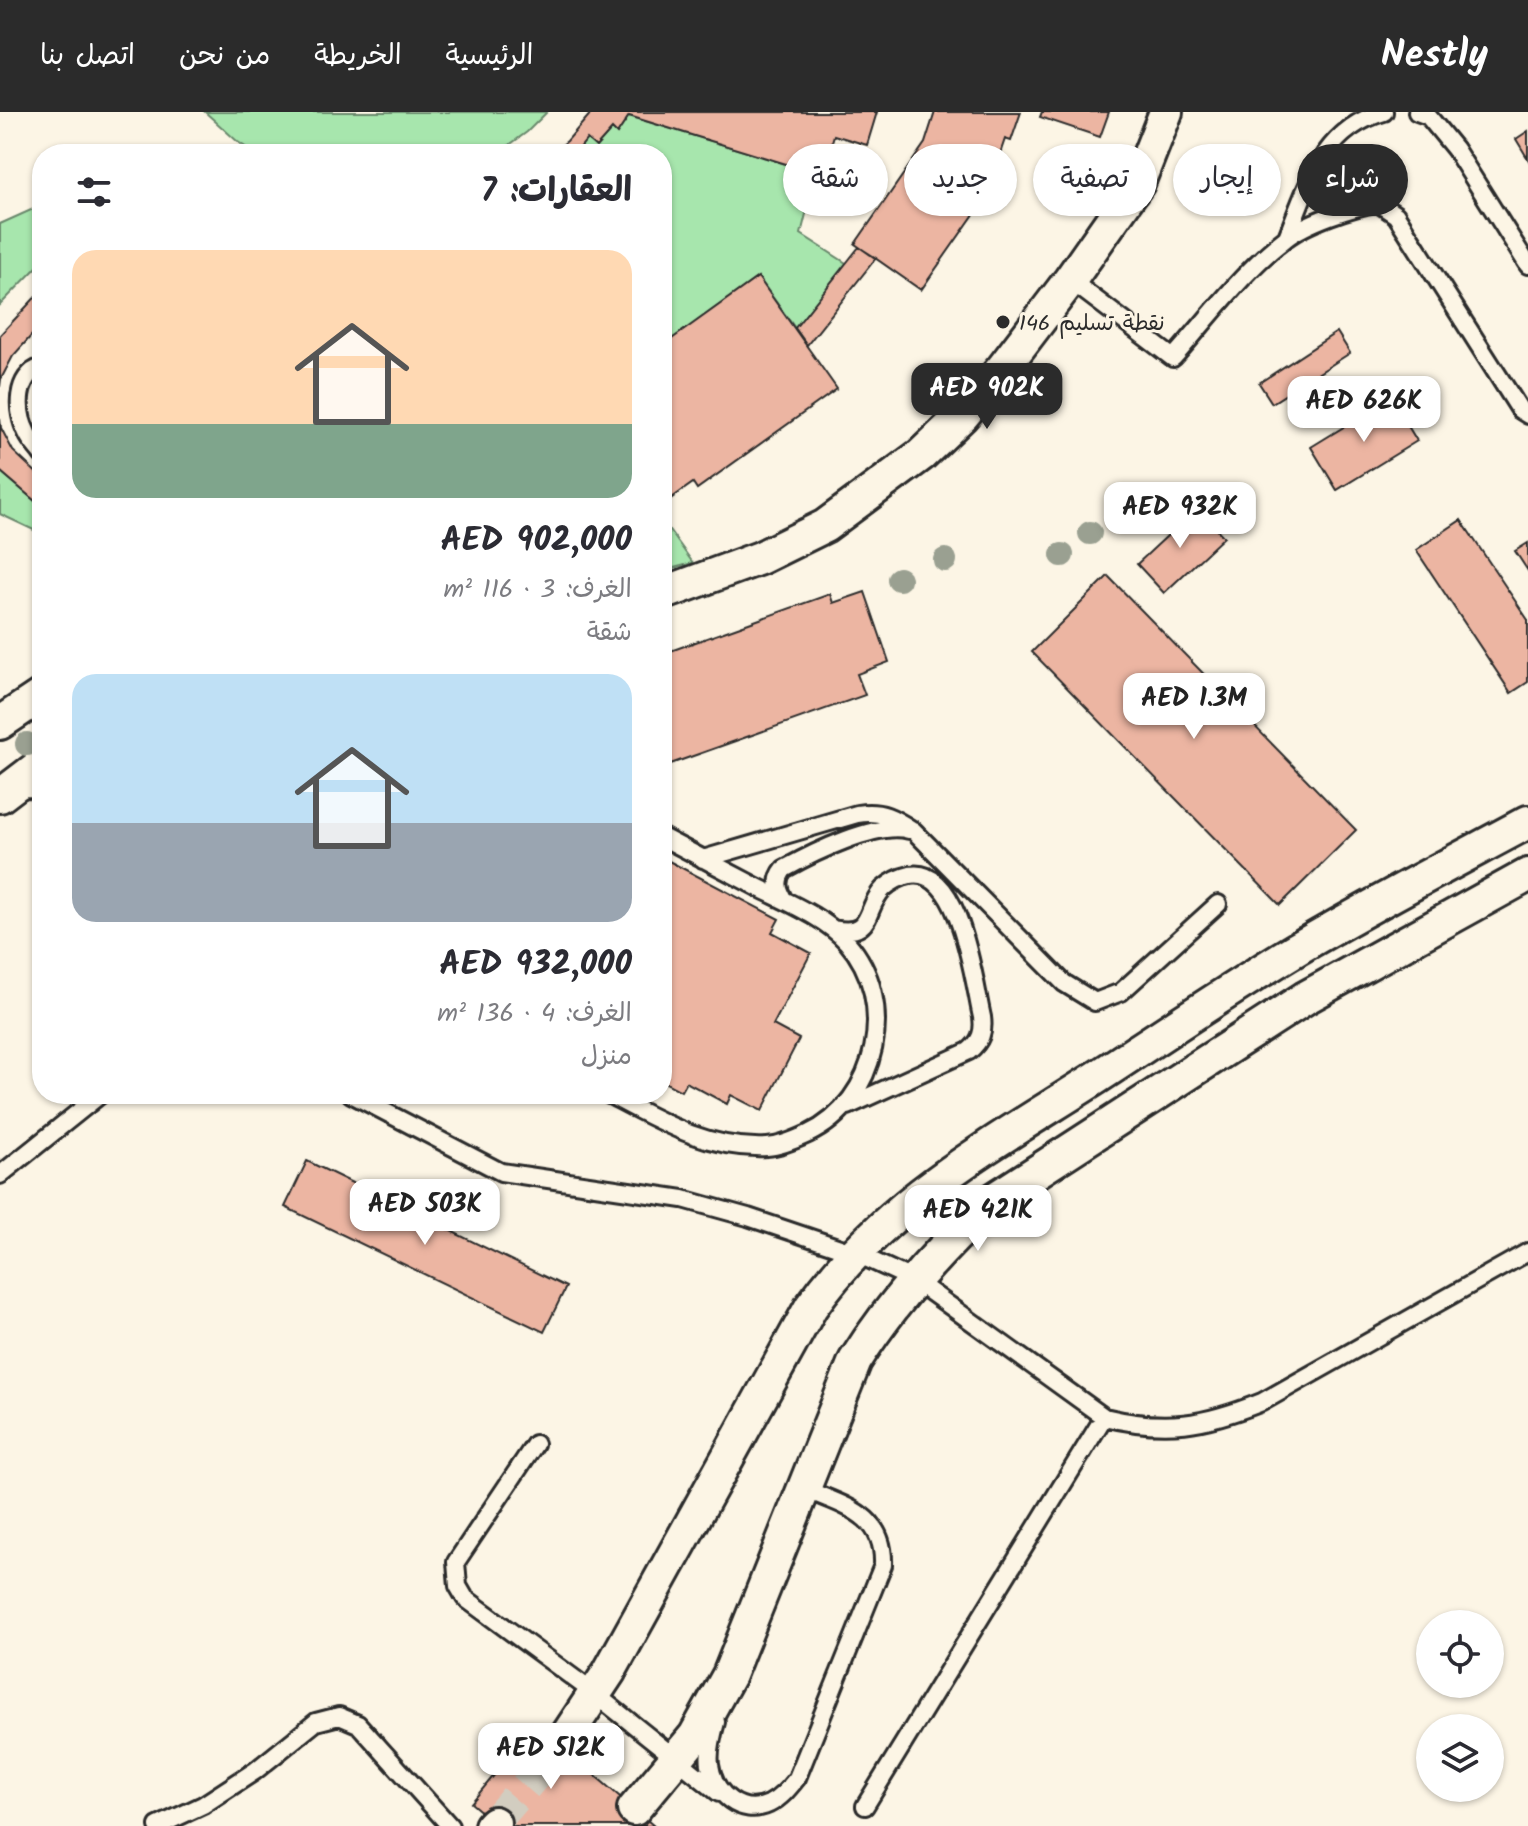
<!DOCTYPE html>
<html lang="ar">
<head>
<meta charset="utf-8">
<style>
  body { margin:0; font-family:Kalam,"Playpen Sans Arabic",sans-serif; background:#f2f2f3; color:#2b2b33; direction:rtl; height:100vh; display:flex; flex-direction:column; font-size:30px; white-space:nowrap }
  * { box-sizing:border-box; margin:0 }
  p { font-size:26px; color:#7c7c81 }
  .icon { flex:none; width:44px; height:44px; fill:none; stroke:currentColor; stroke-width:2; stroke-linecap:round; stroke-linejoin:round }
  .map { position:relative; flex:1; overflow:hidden; direction:ltr }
  .sheet { position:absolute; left:32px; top:32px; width:640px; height:960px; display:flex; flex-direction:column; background:#fff; border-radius:32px; box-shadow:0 2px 6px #0004; direction:rtl }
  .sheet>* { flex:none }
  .banner { position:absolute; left:696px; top:32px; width:712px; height:72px; direction:rtl; display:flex; gap:16px }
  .controls { position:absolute; left:1416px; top:1498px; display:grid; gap:16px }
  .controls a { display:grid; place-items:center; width:88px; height:88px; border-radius:50%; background:#fff; box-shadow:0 2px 6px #0004; font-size:40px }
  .price { position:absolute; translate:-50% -68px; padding:0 18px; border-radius:16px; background:#fff; color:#222; font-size:26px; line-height:52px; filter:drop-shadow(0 2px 4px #0008) }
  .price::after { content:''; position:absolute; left:50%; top:48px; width:24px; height:18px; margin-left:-12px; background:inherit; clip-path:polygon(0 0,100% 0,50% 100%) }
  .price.current { background:#2b2b2b; color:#fff }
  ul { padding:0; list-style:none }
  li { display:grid; align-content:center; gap:16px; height:424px; padding:0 40px }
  li span { display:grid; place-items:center; height:248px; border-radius:24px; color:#555 }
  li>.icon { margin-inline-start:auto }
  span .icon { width:144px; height:144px; fill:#fffc; stroke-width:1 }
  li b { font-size:34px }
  h2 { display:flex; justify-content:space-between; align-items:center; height:96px; padding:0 40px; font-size:34px }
  .tag { padding:0 28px; border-radius:36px; background:#fff; box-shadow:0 2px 6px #0004; font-size:28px; line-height:72px }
  .tag.current { background:#2b2b2b; color:#fff }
  header { display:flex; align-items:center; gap:48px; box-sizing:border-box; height:112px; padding:0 40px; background:#2b2b2b; color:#fff }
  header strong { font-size:38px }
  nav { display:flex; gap:44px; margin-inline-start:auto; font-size:28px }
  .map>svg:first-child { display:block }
  .green { fill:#a7e6ad; stroke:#69886c; stroke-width:2 }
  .building { fill:#ecb5a2; stroke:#2b2b2b; stroke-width:2 }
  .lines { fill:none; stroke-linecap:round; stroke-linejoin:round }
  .minor-tunnel { stroke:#d2cdc0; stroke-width:32; stroke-dasharray:32 16; stroke-linecap:butt }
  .service-casing { stroke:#2b2b2b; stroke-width:22 }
  .minor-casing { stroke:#2b2b2b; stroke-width:38 }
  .service { stroke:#fcf5e5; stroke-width:16 }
  .minor { stroke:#fcf5e5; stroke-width:32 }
  .tree { fill:#9aa091 }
  .poi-dot { fill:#2b2b2b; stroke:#fcf5e5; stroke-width:3 }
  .labels { text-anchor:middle; stroke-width:6; stroke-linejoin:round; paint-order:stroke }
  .poi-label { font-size:22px; fill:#2b2b2b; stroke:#fcf5e5; text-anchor:start }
</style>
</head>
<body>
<header>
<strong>Nestly</strong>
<nav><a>الرئيسية</a><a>الخريطة</a><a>من نحن</a><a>اتصل بنا</a></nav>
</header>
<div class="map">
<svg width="1528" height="1714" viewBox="0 0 1528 1714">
  <rect width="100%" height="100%" fill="#fcf5e5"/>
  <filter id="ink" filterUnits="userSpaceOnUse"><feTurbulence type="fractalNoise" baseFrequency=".0125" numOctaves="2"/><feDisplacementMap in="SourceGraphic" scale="16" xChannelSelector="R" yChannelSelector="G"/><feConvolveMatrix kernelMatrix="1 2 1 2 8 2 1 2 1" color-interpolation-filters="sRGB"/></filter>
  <g filter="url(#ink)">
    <path class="green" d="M 205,0 L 547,0 L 527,20 L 497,42 L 256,42 L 238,30 Z
      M 629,4 L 822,63 L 809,90 L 801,122 L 846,151 L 795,216 L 758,165 L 669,230 L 662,211 L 671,200 L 662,183 L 662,42 L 585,42 L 579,37 L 587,27 L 596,34 L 612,17 L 617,22 Z
      M 42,93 L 42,150 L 0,193 L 0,112 Z
      M 0,359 L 42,395 L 42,422 L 0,402 Z
      M 662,408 L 693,451 L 662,459 Z"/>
    <path class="building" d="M 592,0 L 877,0 L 867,33 L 834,23 L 822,63 L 629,4 L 617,22 L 612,17 L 596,35 L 587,27 L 579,37 L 585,42 L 551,42 L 567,29 Z
      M 935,0 L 1021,0 L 1011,29 L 1005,27 L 988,77 L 991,78 L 921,178 L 855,132 L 925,31 Z
      M 1042,0 L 1109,0 L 1100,25 L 1040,5 Z
      M 1528,19 L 1528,47 L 1516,27 Z
      M 859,135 L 876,146 L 807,233 L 795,216 Z
      M 758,165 L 837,277 L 697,377 L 693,371 L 662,393 L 662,234 Z
      M 42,178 L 42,212 L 13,244 L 1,267 L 0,275 L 0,223 Z
      M 1337,220 L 1350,241 L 1272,291 L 1259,271 Z
      M 1391,286 L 1417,329 L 1337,378 L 1311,335 Z
      M 0,306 L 1,316 L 13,339 L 42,366 L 42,395 L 0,359 Z
      M 1197,396 L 1224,425 L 1164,481 L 1137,452 Z
      M 1461,408 L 1528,508 L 1528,570 L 1511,581 L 1416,438 Z
      M 1528,431 L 1528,459 L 1515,439 Z
      M 1108,464 L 1356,718 L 1280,793 L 1032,540 Z
      M 865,480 L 889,550 L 857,562 L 865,583 L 662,655 L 662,542 L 830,482 L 833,491 Z
      M 665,747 L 779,807 L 772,820 L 811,841 L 773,913 L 799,927 L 762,999 L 731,983 L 727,992 L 686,970 L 681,979 L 662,969 L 662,752 Z
      M 307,1049 L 566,1175 L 544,1220 L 285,1095 Z
      M 536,1613 L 654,1714 L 498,1714 L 471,1691 Z"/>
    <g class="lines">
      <path class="minor-tunnel" d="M 494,1711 L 560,1634"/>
      <g class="service-casing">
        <path id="service" d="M 1417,0 L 1428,4 L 1455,37 L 1528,153
          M 1287,125 C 1308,72 1323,17 1384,0
          M 1070,168 L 1173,246 C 1208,207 1244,158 1285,127 C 1305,111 1353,94 1378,91 L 1396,103 L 1520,298 L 1528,303
          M 42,255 C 15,263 16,300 27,321 C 30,329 37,335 42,342
          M 14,680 L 26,676 L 42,677
          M 703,747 L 857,702 C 882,698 894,706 914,719 L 1064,871 L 1095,890 L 1121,880 L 1218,792
          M 784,788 C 777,777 776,767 784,757 C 813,741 877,709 909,718
          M 833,817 C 875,825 863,798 883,777 C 891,770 900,765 910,763 C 961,754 974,871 982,905 C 984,920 981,929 969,939 L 848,994
          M 351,982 L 501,1060 L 683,1087 L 748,1105 L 855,1141 L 914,1168 L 1104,1305 C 1166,1320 1204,1313 1262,1290 L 1528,1140
          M 608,982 C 659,1009 708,1038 767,1035 C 781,1034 795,1028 808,1022 C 878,989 899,889 847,830 C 824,805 789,791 759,776 C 727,759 694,742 662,725
          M 0,1063 L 101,982
          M 535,1332 L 456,1450 L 458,1474 L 465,1486 L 594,1581 L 719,1681
          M 716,1610 C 712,1624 708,1639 710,1653 C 714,1682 741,1705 769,1692 C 781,1686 789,1676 797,1666 L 883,1453 C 885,1400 842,1394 803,1376
          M 865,1694 L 1104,1305
          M 158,1714 L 203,1693 L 255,1659 L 316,1610 L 339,1604 L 358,1612 L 450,1714"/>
      </g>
      <g class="minor-casing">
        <path id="minor" d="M 662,482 L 760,446 L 825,414 L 921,343 L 962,304 L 1003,256 L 1070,168 L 1138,71 L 1166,0
          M 0,611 L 42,583
          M 0,684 L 42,652
          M 560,1634 L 609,1560 L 811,1195 C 885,1090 990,1034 1096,966 C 1162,923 1227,879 1295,838 C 1371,793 1450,752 1528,710
          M 634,1697 L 695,1624 L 729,1563 L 855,1249 C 893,1188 940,1137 993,1088 L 1305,886 L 1528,763
          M 491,1714 L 494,1711"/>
      </g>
      <use href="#service" class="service"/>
      <use href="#minor" class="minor"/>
    </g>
    <g class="tree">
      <circle cx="1090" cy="421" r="12"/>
      <circle cx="1062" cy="443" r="12"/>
      <circle cx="945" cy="448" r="12"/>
      <circle cx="899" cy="467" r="12"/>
      <circle cx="27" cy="632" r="12"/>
    </g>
  </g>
  <circle class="poi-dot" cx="1003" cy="210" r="8"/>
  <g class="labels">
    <g class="poi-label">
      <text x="1019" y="218">نقطة تسليم 146</text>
    </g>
  </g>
</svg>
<div class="controls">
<a><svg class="icon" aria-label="locate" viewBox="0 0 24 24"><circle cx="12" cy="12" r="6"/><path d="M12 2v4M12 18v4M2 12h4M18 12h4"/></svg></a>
<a><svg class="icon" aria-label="layers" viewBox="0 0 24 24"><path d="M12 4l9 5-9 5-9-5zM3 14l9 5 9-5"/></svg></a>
</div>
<b class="price current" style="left:987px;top:319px">AED 902K</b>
<b class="price" style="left:1364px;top:332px">AED 626K</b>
<b class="price" style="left:1180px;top:438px">AED 932K</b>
<b class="price" style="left:1194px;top:629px">AED 1.3M</b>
<b class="price" style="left:425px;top:1135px">AED 503K</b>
<b class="price" style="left:978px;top:1141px">AED 421K</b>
<b class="price" style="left:551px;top:1679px">AED 512K</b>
<div class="banner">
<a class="tag current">شراء</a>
<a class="tag">إيجار</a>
<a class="tag">تصفية</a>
<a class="tag">جديد</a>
<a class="tag">شقة</a>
</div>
<section class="sheet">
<h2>العقارات: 7<svg class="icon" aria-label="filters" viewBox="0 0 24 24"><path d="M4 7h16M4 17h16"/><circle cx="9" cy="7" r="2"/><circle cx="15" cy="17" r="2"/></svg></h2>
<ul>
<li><span style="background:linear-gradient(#ffd9b3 70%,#7fa58c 0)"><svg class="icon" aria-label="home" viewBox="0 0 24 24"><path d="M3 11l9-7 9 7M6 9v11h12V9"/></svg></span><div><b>AED 902,000</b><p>الغرف: 3 · 116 m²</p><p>شقة</p></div></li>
<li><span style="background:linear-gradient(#bfe0f5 60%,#9aa5b1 0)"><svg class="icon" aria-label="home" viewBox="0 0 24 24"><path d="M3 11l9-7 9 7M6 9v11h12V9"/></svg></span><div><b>AED 932,000</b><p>الغرف: 4 · 136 m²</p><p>منزل</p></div></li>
</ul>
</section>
</div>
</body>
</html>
